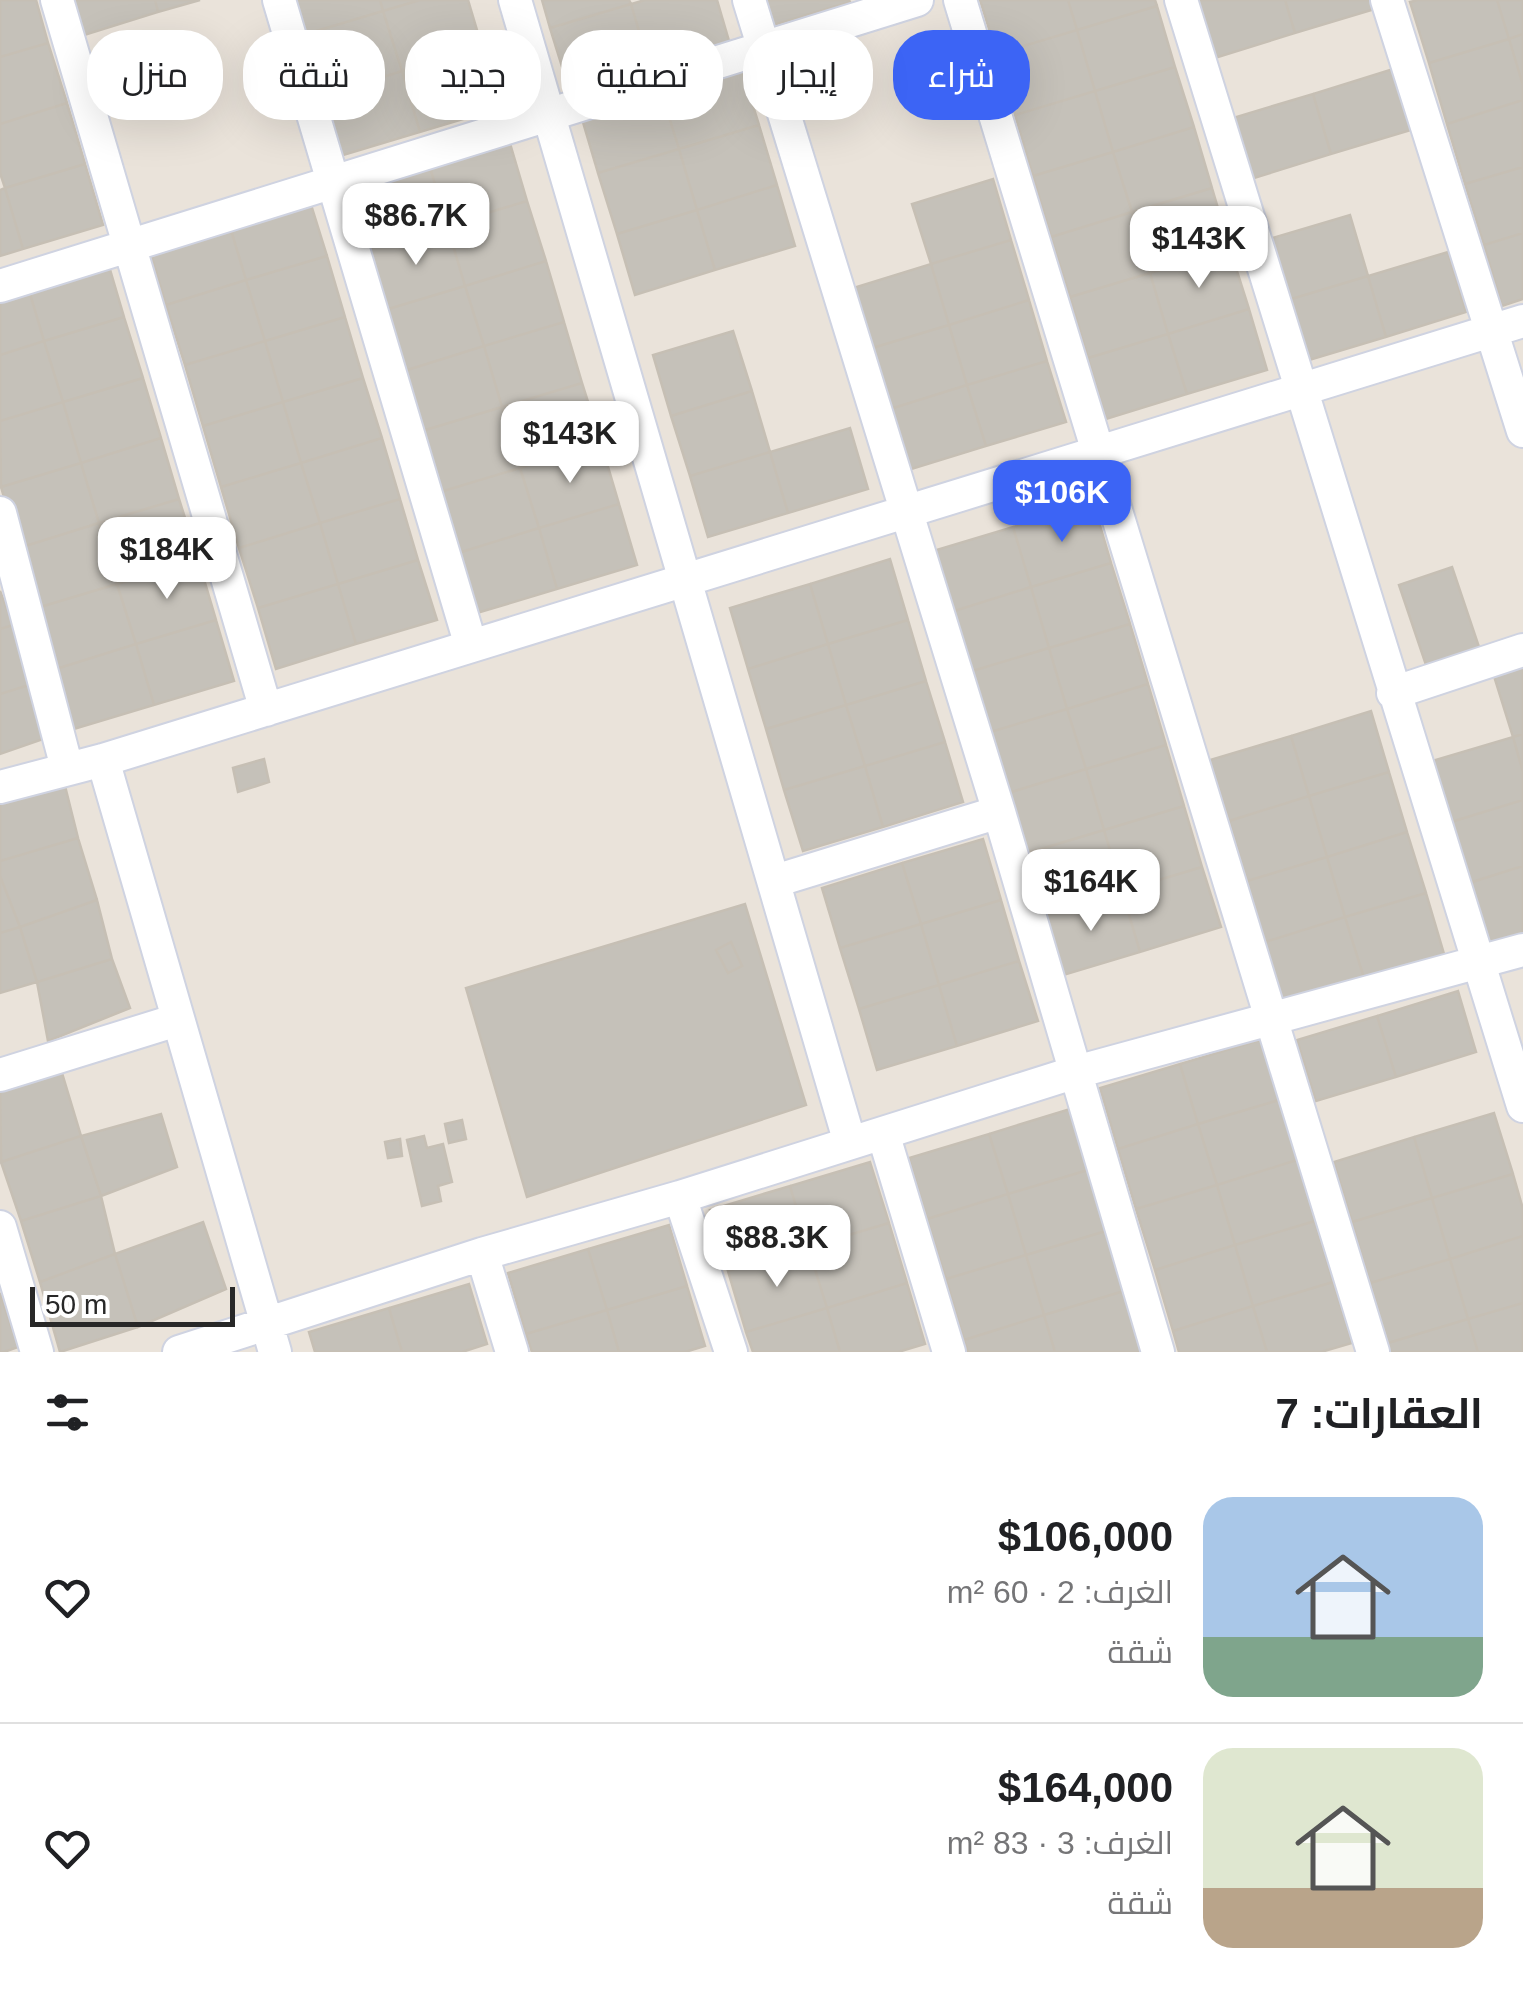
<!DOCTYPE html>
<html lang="ar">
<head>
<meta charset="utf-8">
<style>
  body { margin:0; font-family:Helvetica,Cairo,sans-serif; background:#f2f2f2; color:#202124; direction:rtl; height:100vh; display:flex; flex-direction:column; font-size:38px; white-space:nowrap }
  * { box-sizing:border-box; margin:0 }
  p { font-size:32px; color:#757577 }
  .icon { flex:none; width:55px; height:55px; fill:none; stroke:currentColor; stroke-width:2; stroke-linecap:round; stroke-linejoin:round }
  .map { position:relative; height:1352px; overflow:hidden; direction:ltr }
  .drawer { display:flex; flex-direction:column; background:#fff; flex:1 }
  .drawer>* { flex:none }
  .hud { position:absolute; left:30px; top:30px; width:1000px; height:90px; direction:rtl; display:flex; gap:20px }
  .scale { position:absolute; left:30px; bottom:25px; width:205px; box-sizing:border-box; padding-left:10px; border:5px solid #282828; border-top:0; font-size:28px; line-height:35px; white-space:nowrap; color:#282828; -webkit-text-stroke:8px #fff; paint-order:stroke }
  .price { position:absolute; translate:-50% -85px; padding:0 22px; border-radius:20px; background:#fff; color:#222; font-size:32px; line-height:65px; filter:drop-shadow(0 2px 5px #0008) }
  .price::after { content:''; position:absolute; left:50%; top:60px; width:30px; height:22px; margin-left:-15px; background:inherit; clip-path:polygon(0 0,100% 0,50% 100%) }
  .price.current { background:#3c64f5; color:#fff }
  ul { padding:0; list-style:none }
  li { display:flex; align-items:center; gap:30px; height:250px; padding:0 40px }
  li+li { border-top:2px solid #e0e0e0 }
  li span { display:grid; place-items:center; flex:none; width:280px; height:200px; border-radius:30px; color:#555 }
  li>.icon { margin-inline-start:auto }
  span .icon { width:120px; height:120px; fill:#fffc; stroke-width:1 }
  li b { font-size:42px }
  h2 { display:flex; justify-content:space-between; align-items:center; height:120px; padding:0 40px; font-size:42px }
  .chip { padding:0 35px; border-radius:40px; background:#fff; box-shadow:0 10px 40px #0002; font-size:35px; line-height:90px }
  .chip.current { background:#3c64f5; color:#fff }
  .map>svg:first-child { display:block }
  .building { fill:#c5c1b9; stroke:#c6bfb4; stroke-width:2.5 }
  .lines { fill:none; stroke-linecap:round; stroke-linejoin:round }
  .minor-casing { stroke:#cfd3e1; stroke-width:36 }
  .minor { stroke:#fff; stroke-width:32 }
</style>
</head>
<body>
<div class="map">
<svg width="1523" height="1352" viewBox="0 0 1523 1352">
  <rect width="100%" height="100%" fill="#eae3da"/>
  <path class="building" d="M 0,0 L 36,0 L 48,43 L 0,57 Z
    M 67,0 L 155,0 L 158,12 L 78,37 Z
    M 155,0 L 200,0 L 158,12 Z
    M 293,0 L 380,0 L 383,11 L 303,35 Z
    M 380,0 L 420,0 L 383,11 Z
    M 420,0 L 468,0 L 482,47 L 402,71 L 383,11 Z
    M 542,0 L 629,0 L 631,4 L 550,28 Z
    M 645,0 L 717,0 L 729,41 L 649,65 L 631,4 Z
    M 762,0 L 849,0 L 850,2 L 770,26 Z
    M 980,0 L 1068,0 L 1077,30 L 997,54 Z
    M 1068,0 L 1155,0 L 1157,6 L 1077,30 Z
    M 1198,0 L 1285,0 L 1295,33 L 1215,58 Z
    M 1285,0 L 1372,0 L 1375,9 L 1295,33 Z
    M 1418,0 L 1497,0 L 1509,39 L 1429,63 L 1410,2 Z
    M 1497,0 L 1523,0 L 1523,34 L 1509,39 Z
    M 631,4 L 649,65 L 569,89 L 550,28 Z
    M 1157,6 L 1175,67 L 1095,91 L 1077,30 Z
    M 383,11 L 402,71 L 322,96 L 303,35 Z
    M 1077,30 L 1095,91 L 1015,115 L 997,54 Z
    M 1523,34 L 1523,85 L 1509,39 Z
    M 1509,39 L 1523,85 L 1523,100 L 1447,124 L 1429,63 Z
    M 48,43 L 67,103 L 0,124 L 0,57 Z
    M 482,47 L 500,108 L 420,132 L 402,71 Z
    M 740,64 L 759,125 L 679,149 L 660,88 Z
    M 1175,67 L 1194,127 L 1113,152 L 1095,91 Z
    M 1393,69 L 1411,130 L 1331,154 L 1313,94 Z
    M 402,71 L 420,132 L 340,156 L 322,96 Z
    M 660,88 L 679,149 L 598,173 L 580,112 Z
    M 1095,91 L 1113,152 L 1033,176 L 1015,115 Z
    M 1313,94 L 1331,154 L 1251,179 L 1233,118 Z
    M 1523,100 L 1523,167 L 1465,184 L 1447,124 Z
    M 67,103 L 85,164 L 5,188 L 0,173 L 0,124 Z
    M 759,125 L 777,185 L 697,210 L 679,149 Z
    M 1194,127 L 1212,188 L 1132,212 L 1113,152 Z
    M 509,140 L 527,201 L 447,225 L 429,164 Z
    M 679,149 L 697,210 L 617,234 L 598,173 Z
    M 1113,152 L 1132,212 L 1051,237 L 1033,176 Z
    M 85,164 L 103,225 L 23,249 L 5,188 Z
    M 429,164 L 447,225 L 367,249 L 349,189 Z
    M 1523,167 L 1523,233 L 1484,245 L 1465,184 Z
    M 993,179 L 1011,240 L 931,264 L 912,204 Z
    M 777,185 L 795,246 L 715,270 L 697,210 Z
    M 5,188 L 23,249 L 0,256 L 0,190 Z
    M 1212,188 L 1230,249 L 1150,273 L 1132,212 Z
    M 308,195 L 327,256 L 246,280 L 228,220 Z
    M 527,201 L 546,261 L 465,286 L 447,225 Z
    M 697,210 L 715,270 L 635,295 L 617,234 Z
    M 1132,212 L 1150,273 L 1070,297 L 1051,237 Z
    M 1350,215 L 1368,276 L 1288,300 L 1269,239 Z
    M 228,220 L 246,280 L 166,305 L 148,244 Z
    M 447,225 L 465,286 L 385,310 L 367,249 Z
    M 1523,233 L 1523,299 L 1502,306 L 1484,245 Z
    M 1011,240 L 1029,300 L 949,325 L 931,264 Z
    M 1230,249 L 1249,309 L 1168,334 L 1150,273 Z
    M 1448,252 L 1466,312 L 1386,337 L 1368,276 Z
    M 106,256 L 124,317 L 44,341 L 26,280 Z
    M 327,256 L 345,317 L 265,341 L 246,280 Z
    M 546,261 L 564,322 L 484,346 L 465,286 Z
    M 931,264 L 949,325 L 869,349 L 850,289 Z
    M 1150,273 L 1168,334 L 1088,358 L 1070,297 Z
    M 1368,276 L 1386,337 L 1306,361 L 1288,300 Z
    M 26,280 L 44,341 L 0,355 L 0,288 Z
    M 246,280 L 265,341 L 185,365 L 166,305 Z
    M 465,286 L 484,346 L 404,371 L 385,310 Z
    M 1029,300 L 1047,361 L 967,385 L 949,325 Z
    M 1249,309 L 1267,370 L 1187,394 L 1168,334 Z
    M 124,317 L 143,378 L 63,402 L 44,341 Z
    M 345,317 L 363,378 L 283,402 L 265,341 Z
    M 564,322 L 582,383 L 502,407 L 484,346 Z
    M 949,325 L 967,385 L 887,410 L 869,349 Z
    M 733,331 L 752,391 L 671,416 L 653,355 Z
    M 1168,334 L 1187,394 L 1106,419 L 1088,358 Z
    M 44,341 L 63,402 L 0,421 L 0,355 Z
    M 265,341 L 283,402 L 203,426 L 185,365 Z
    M 484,346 L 502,407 L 422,431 L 404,371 Z
    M 1047,361 L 1066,422 L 986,446 L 967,385 Z
    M 143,378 L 161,438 L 81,463 L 63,402 Z
    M 363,378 L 382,438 L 301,463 L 283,402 Z
    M 582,383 L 601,443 L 520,468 L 502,407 Z
    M 967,385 L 986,446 L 905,471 L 887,410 Z
    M 752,391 L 770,452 L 690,476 L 671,416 Z
    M 63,402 L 81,463 L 1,487 L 0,421 Z
    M 283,402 L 301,463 L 221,487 L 203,426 Z
    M 502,407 L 520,468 L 440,492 L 422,431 Z
    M 850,428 L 868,489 L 788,513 L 770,452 Z
    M 161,438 L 179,499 L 99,523 L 81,463 Z
    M 382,438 L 400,499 L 320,523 L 301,463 Z
    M 601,443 L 619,504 L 539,528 L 520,468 Z
    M 770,452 L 788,513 L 708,537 L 690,476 Z
    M 81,463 L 99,523 L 19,548 L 1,487 Z
    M 301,463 L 320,523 L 239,548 L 221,487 Z
    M 520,468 L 539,528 L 458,553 L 440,492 Z
    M 179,499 L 198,559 L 117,584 L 99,523 Z
    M 400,499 L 418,560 L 338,584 L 320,523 Z
    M 1093,502 L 1111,563 L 1031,587 L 1013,527 Z
    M 619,504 L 637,565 L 557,589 L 539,528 Z
    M 99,523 L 117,584 L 37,608 L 19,548 Z
    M 320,523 L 338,584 L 258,608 L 239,548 Z
    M 1013,527 L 1031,587 L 951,612 L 933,551 Z
    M 539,528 L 557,589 L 477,613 L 458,553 Z
    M 198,559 L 216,620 L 136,644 L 117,584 Z
    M 890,559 L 908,620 L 828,644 L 810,584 Z
    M 418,560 L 437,620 L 356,644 L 338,584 Z
    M 1111,563 L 1130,624 L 1049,648 L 1031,587 Z
    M 1452,567 L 1479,647 L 1426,665 L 1399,585 Z
    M 117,584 L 136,644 L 56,669 L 37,608 Z
    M 338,584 L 356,644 L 276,669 L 258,608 Z
    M 810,584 L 828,644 L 748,669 L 730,608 Z
    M 1031,587 L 1049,648 L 969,672 L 951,612 Z
    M 0,591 L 13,625 L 0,629 Z
    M 216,620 L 234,681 L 154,705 L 136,644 Z
    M 908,620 L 926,681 L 846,705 L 828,644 Z
    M 1130,624 L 1148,684 L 1067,709 L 1049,648 Z
    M 13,625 L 29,685 L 0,694 L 0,629 Z
    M 136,644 L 154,705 L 74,729 L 56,669 Z
    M 828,644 L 846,705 L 766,729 L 748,669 Z
    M 1049,648 L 1067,709 L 987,733 L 969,672 Z
    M 1523,668 L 1523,734 L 1513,737 L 1494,676 Z
    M 926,681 L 945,742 L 865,766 L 846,705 Z
    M 1148,684 L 1166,745 L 1086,769 L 1067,709 Z
    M 29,685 L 46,738 L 0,754 L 0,694 Z
    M 846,705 L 865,766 L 784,790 L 766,729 Z
    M 1067,709 L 1086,769 L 1005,794 L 987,733 Z
    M 1371,711 L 1389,772 L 1309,796 L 1291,736 Z
    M 1523,734 L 1523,772 L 1513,737 Z
    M 1291,736 L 1309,796 L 1229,821 L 1210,760 Z
    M 1513,737 L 1523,772 L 1523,800 L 1451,822 L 1432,761 Z
    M 945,742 L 963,802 L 883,827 L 865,766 Z
    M 1166,745 L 1184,806 L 1104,830 L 1086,769 Z
    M 264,759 L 269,782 L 238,792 L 233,768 Z
    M 865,766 L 883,827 L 803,851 L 784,790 Z
    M 1086,769 L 1104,830 L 1024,854 L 1005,794 Z
    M 1389,772 L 1407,832 L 1327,857 L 1309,796 Z
    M 63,778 L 78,838 L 0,861 L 0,797 Z
    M 1309,796 L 1327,857 L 1247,881 L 1229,821 Z
    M 1523,800 L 1523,866 L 1469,883 L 1451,822 Z
    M 1184,806 L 1202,867 L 1122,891 L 1104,830 Z
    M 1104,830 L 1122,891 L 1042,915 L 1024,854 Z
    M 1407,832 L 1426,893 L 1345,917 L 1327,857 Z
    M 78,838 L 97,900 L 20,927 L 0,876 L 0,861 Z
    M 983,839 L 1001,900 L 921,924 L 902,863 Z
    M 1327,857 L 1345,917 L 1265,942 L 1247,881 Z
    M 902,863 L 921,924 L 840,948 L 822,888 Z
    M 1523,866 L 1523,933 L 1487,944 L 1469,883 Z
    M 1202,867 L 1221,927 L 1140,952 L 1122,891 Z
    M 0,876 L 20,927 L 0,933 Z
    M 1122,891 L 1140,952 L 1060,976 L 1042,915 Z
    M 1426,893 L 1444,954 L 1364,978 L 1345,917 Z
    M 97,900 L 112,959 L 37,982 L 20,927 Z
    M 1001,900 L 1019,961 L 939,985 L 921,924 Z
    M 745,904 L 806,1105 L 527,1197 L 466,988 Z
    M 1345,917 L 1364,978 L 1283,1002 L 1265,942 Z
    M 921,924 L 939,985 L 859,1009 L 840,948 Z
    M 20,927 L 37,982 L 0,993 L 0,933 Z
    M 731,942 L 742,966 L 728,973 L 716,950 Z
    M 112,959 L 130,1008 L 48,1041 L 37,982 Z
    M 1019,961 L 1038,1021 L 957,1046 L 939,985 Z
    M 939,985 L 957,1046 L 877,1070 L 859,1009 Z
    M 1458,991 L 1476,1052 L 1396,1077 L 1377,1016 Z
    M 1377,1016 L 1396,1077 L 1316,1101 L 1297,1040 Z
    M 1260,1040 L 1279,1100 L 1198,1124 L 1180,1064 Z
    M 1180,1064 L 1198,1124 L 1118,1149 L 1100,1088 Z
    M 62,1073 L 81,1136 L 1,1162 L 0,1091 Z
    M 1279,1100 L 1297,1160 L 1217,1185 L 1198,1124 Z
    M 1070,1109 L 1088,1170 L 1008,1194 L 989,1134 Z
    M 1494,1113 L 1513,1174 L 1432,1198 L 1414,1137 Z
    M 161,1114 L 177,1167 L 101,1196 L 81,1136 Z
    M 462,1120 L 466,1139 L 449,1143 L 445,1124 Z
    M 1198,1124 L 1217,1185 L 1136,1209 L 1118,1149 Z
    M 989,1134 L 1008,1194 L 927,1219 L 909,1158 Z
    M 81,1136 L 101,1196 L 21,1221 L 1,1162 Z
    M 424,1136 L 427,1148 L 443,1144 L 452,1182 L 438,1186 L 441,1201 L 422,1206 L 407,1140 Z
    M 1414,1137 L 1432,1198 L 1352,1222 L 1334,1162 Z
    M 400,1139 L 402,1156 L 388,1158 L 385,1142 Z
    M 1297,1160 L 1315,1221 L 1235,1245 L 1217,1185 Z
    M 870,1162 L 889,1223 L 808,1247 L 790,1186 Z
    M 1088,1170 L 1106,1231 L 1026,1255 L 1008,1194 Z
    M 1513,1174 L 1523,1209 L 1523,1236 L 1450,1259 L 1432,1198 Z
    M 1217,1185 L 1235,1245 L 1155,1270 L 1136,1209 Z
    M 790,1186 L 808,1247 L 728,1271 L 710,1210 Z
    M 1008,1194 L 1026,1255 L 946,1279 L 927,1219 Z
    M 101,1196 L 115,1254 L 40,1282 L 21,1221 Z
    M 1432,1198 L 1450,1259 L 1370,1283 L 1352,1222 Z
    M 1315,1221 L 1333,1282 L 1253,1306 L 1235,1245 Z
    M 203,1222 L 226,1289 L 138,1327 L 115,1254 Z
    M 889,1223 L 907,1283 L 827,1308 L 808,1247 Z
    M 669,1225 L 687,1286 L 607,1310 L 588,1249 Z
    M 1106,1231 L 1124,1291 L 1044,1315 L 1026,1255 Z
    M 1523,1236 L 1523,1303 L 1468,1319 L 1450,1259 Z
    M 1235,1245 L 1253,1306 L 1173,1331 L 1155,1270 Z
    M 808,1247 L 827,1308 L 746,1332 L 728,1271 Z
    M 588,1249 L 607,1310 L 526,1334 L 508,1273 Z
    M 115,1254 L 138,1327 L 60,1352 L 40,1282 Z
    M 1026,1255 L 1044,1315 L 964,1340 L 946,1279 Z
    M 1450,1259 L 1468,1319 L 1388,1343 L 1370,1283 Z
    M 1333,1282 L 1352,1343 L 1321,1352 L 1267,1352 L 1253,1306 Z
    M 907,1283 L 925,1344 L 898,1352 L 840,1352 L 827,1308 Z
    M 469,1284 L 487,1344 L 462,1352 L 402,1352 L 389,1308 Z
    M 687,1286 L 705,1346 L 685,1352 L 619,1352 L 607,1310 Z
    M 1124,1291 L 1143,1352 L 1055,1352 L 1044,1315 Z
    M 0,1293 L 18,1347 L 4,1352 L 0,1352 Z
    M 1523,1303 L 1523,1352 L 1478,1352 L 1468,1319 Z
    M 1253,1306 L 1267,1352 L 1179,1352 L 1173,1331 Z
    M 389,1308 L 402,1352 L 315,1352 L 309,1332 Z
    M 827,1308 L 840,1352 L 753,1352 L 746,1332 Z
    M 607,1310 L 619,1352 L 532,1352 L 526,1334 Z
    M 1044,1315 L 1055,1352 L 968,1352 L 964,1340 Z
    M 1468,1319 L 1478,1352 L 1391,1352 L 1388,1343 Z"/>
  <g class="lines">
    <g class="minor-casing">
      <path id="minor" d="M 57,0 L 266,710
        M 279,0 L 471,646
        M 515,0 L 850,1143
        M 749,0 L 999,812 L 1158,1352
        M 960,0 L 1373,1352
        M 1181,0 L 1523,1106
        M 1387,0 L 1523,431
        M 0,286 L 917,0
        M 0,513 L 67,768
        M 1393,693 L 1523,650
        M 103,760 L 275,1352
        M 0,787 L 103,760 L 1523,321
        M 775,881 L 999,812
        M 0,1075 L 177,1020
        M 883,1133 L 949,1352
        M 680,1197 L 731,1352
        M 0,1227 L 37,1352
        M 482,1254 L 512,1352
        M 179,1352 L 482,1254 L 680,1197 L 1076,1072 L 1523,950"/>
    </g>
    <use href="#minor" class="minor"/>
  </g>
</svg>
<div class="scale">50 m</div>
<b class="price" style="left:416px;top:268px">$86.7K</b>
<b class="price" style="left:1199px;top:291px">$143K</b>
<b class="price" style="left:570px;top:486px">$143K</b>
<b class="price current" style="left:1062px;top:545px">$106K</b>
<b class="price" style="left:167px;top:602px">$184K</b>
<b class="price" style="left:1091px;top:934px">$164K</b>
<b class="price" style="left:777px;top:1290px">$88.3K</b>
<div class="hud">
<a class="chip current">شراء</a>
<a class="chip">إيجار</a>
<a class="chip">تصفية</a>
<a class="chip">جديد</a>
<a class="chip">شقة</a>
<a class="chip">منزل</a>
</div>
</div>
<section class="drawer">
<h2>العقارات: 7<svg class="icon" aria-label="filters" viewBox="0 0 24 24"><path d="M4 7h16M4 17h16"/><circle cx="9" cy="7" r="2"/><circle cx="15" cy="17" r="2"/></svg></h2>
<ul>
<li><span style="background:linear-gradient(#a9c7e8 70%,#7fa58c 0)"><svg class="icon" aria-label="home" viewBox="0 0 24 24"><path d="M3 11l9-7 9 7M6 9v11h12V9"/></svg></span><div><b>$106,000</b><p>الغرف: 2 · 60 m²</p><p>شقة</p></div><svg class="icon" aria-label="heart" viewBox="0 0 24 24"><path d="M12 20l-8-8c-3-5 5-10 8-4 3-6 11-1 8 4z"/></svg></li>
<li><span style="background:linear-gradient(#dfe7d0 70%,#b9a48a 0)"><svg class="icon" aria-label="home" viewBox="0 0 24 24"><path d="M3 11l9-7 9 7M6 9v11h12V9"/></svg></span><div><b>$164,000</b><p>الغرف: 3 · 83 m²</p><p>شقة</p></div><svg class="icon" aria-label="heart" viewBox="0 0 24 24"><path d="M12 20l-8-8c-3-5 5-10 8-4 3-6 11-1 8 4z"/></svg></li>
</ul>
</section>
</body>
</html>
